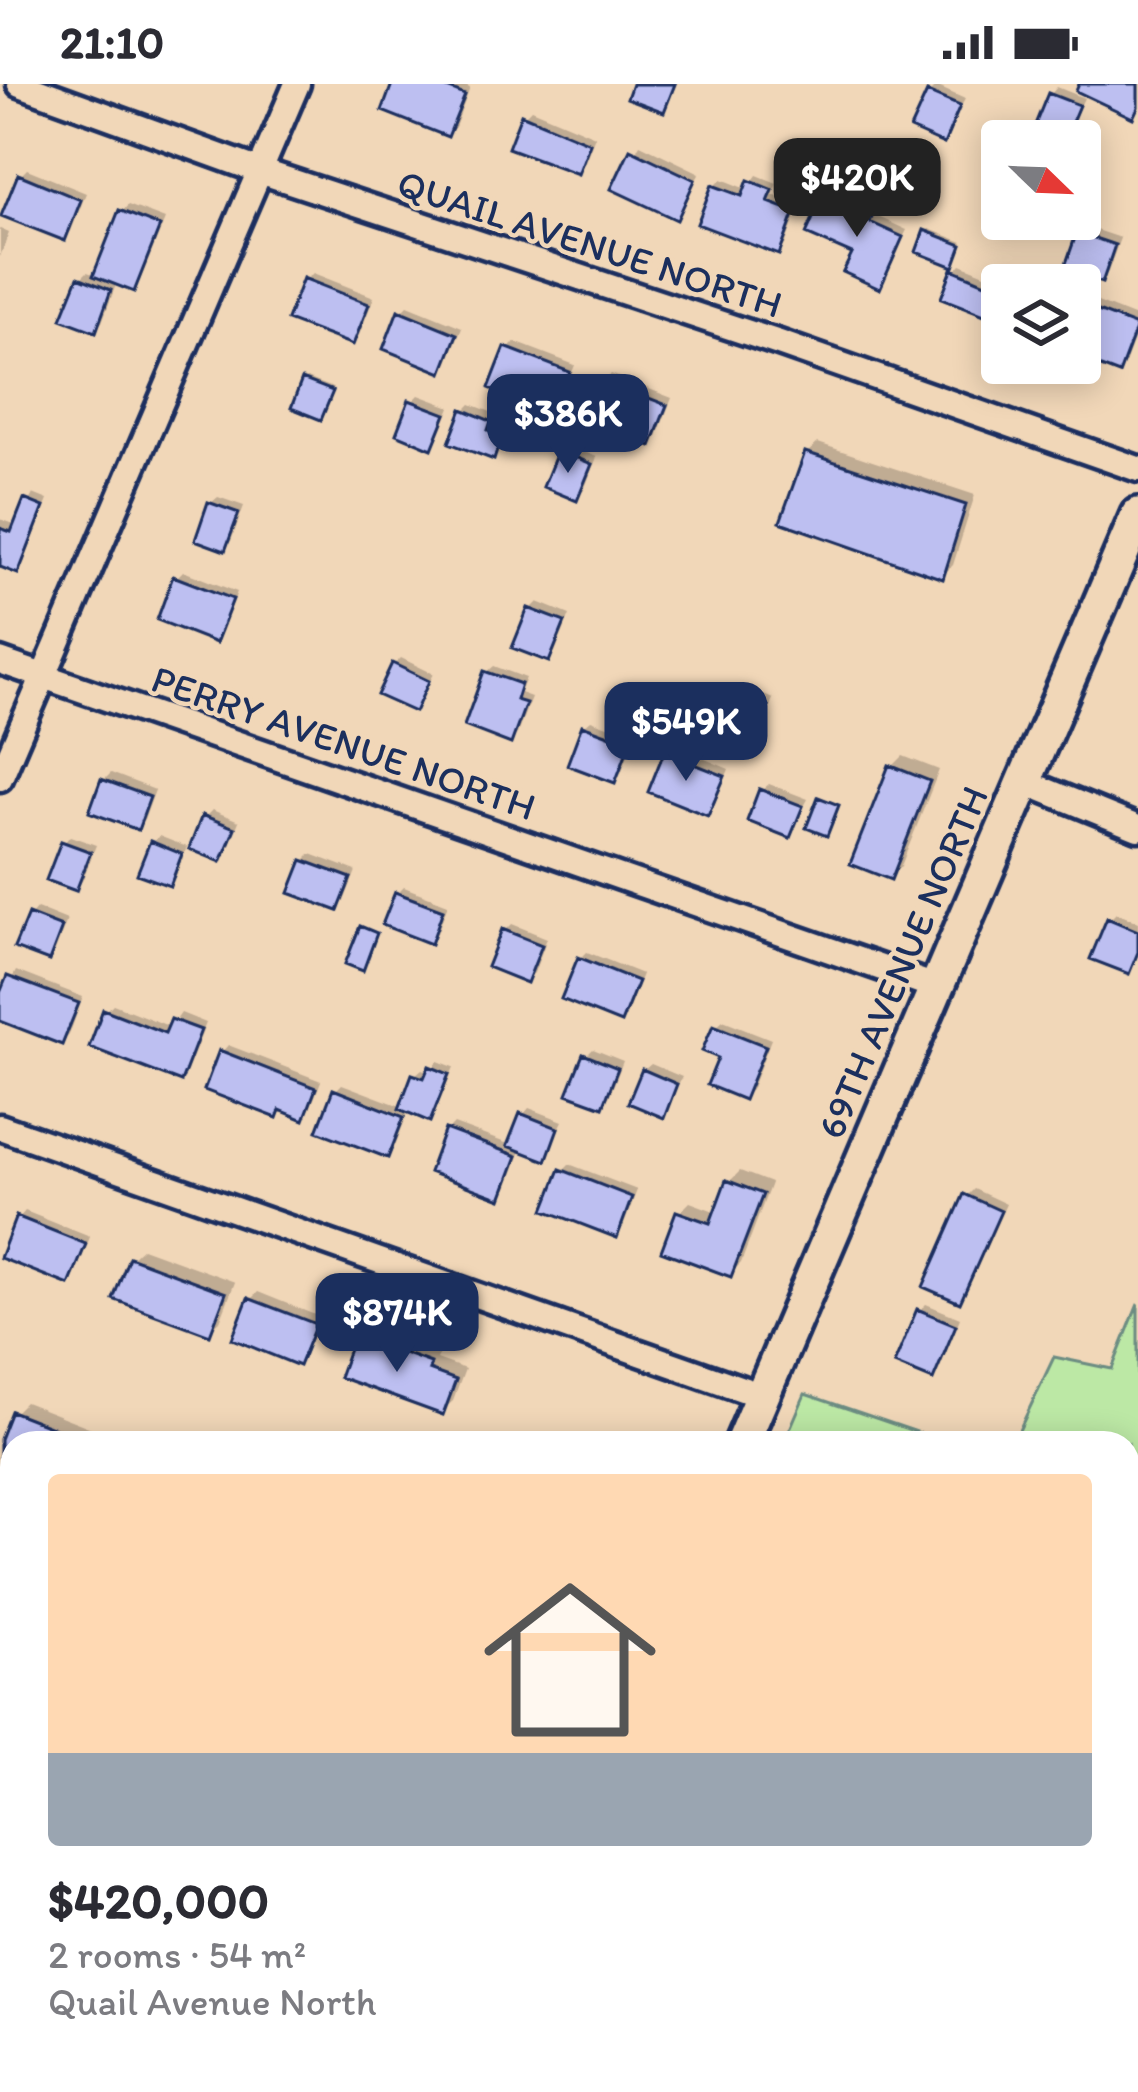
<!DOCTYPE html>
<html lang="en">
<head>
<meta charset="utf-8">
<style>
  body { margin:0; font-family:Itim,sans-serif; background:#f7f7f7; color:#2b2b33; height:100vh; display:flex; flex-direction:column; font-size:45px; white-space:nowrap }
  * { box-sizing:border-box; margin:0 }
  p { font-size:39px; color:#7c7c81 }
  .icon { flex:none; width:66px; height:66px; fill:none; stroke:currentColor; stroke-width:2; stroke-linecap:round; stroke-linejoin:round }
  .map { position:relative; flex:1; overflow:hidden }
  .sheet { position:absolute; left:0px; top:1347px; width:1140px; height:663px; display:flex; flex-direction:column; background:#fff; border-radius:36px 36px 0 0; box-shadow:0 6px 30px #0003 }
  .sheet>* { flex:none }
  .needle { width:78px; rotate:113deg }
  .tools { position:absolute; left:981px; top:36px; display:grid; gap:24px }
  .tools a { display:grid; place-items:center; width:120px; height:120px; border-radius:12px; background:#fff; box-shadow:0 6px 30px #0003; font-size:60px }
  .price { position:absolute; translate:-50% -102px; padding:0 27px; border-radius:24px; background:#1b2f5e; color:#fff; font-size:39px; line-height:78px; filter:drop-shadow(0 3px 6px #0008) }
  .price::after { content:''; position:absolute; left:50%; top:72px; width:36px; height:27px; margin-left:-18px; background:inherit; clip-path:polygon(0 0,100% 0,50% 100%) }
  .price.selected { background:#222; color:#fff }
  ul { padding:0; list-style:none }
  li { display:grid; align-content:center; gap:24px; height:636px; padding:0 48px }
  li+li { border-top:3px solid #e1e1e2 }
  li span { display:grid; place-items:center; height:372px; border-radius:12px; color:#555 }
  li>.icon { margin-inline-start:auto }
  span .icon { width:216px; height:216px; fill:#fffc; stroke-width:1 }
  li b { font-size:51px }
  .status { display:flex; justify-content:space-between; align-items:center; height:84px; padding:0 60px; background:#fff; direction:ltr }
  .status svg { height:33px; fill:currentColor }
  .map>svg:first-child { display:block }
  .built { fill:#e1d0c9 }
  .green { fill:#bce8a5; stroke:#6c8c82; stroke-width:3 }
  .shadow { fill:#0003 }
  .building { fill:#bdbff1; stroke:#1b2f5e; stroke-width:3 }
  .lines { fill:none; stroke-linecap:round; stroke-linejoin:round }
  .service-casing { stroke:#1b2f5e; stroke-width:21 }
  .minor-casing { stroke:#1b2f5e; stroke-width:33 }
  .tertiary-casing { stroke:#1b2f5e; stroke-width:42 }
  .path { stroke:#1b2f5e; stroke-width:6; stroke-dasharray:3 9; stroke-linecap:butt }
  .service { stroke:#f1d7b8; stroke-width:12 }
  .minor { stroke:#f1d7b8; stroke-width:24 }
  .tertiary { stroke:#f1d7b8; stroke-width:33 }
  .labels { text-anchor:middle; stroke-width:9; stroke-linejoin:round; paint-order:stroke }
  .street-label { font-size:39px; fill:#1b2f5e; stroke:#f1d7b8 }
</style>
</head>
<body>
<div class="status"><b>21:10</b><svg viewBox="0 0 49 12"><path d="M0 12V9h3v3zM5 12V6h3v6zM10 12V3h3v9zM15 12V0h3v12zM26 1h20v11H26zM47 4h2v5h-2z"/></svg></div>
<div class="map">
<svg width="1138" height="2008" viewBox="0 0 1138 2008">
  <rect width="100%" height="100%" fill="#f1d7b8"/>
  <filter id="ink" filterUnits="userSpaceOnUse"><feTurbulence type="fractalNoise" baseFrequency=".00833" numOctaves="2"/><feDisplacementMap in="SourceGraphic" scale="24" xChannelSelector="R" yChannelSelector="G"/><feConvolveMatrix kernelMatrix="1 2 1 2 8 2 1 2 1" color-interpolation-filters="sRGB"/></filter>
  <g filter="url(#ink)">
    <path class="built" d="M 0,1493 L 12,1498 L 12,1998 L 444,1998 L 440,2008 L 0,2008 Z"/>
    <path class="green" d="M 1138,1220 L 1138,1902 L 1128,1898 L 1128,1359 L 1013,1359 L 1054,1273 L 1112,1285 Z
      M 805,1310 L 949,1359 L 784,1359 Z"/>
    <path class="shadow" d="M 396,0 L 460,0 L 470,4 L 455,43 L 448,50 Z
      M 936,2 L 965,15 L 943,56 L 929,9 Z
      M 1057,3 L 1084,14 L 1063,57 L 1036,47 L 1051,10 Z
      M 531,25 L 595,52 L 584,80 L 578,87 L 524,32 Z
      M 640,60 L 700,89 L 676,132 L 615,103 Z
      M 27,85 L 86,109 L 71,147 L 64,154 L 20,92 Z
      M 757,91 L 777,99 L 773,111 L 800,121 L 785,161 L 778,168 L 715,102 L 722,95 L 747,105 Z
      M 867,110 L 881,117 L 874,131 L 907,146 L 879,201 L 823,118 L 830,111 L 857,124 Z
      M 128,121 L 165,135 L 140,197 L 134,204 L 117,198 L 102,238 L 95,245 L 80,195 L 87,188 L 97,191 L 122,128 Z
      M 1087,143 L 1120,154 L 1108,188 L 1101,195 L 1080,150 Z
      M 0,145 L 9,149 L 0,173 Z
      M 929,145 L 963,158 L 956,176 L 926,148 Z
      M 961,180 L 1012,201 L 1002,201 L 1002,235 L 955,187 Z
      M 313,189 L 374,213 L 359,251 L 352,258 L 306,196 Z
      M 1080,211 L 1138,234 L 1138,245 L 1125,280 L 1118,286 L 1080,272 Z
      M 408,221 L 462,243 L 448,278 L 441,285 L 401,228 Z
      M 515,258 L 575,281 L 560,319 L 554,326 L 508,265 Z
      M 611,290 L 672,314 L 657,352 L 650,359 L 605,297 Z
      M 307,294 L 333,304 L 322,330 L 305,296 Z
      M 419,311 L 451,323 L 438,354 L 432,361 L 412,318 Z
      M 471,320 L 496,330 L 492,339 L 507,345 L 493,372 L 464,327 Z
      M 818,359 L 975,411 L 953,481 L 942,492 L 807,369 Z
      M 567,361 L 597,373 L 584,406 L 577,413 L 561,368 Z
      M 33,410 L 48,416 L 24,479 L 17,486 L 0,479 L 0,435 L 17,441 Z
      M 218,413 L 244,422 L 231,457 L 224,464 L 211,419 Z
      M 183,487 L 237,508 L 222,548 L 215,555 L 176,494 Z
      M 538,518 L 570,531 L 555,568 L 549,575 L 531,525 Z
      M 401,574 L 434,590 L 414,625 L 394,581 Z
      M 494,582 L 526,594 L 520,609 L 531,613 L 517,650 L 510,656 L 487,588 Z
      M 752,606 L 773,615 L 758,650 L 751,657 L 745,613 Z
      M 591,636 L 635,652 L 621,689 L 614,695 L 584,642 Z
      M 674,662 L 729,685 L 714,722 L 707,729 L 667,669 Z
      M 903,672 L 939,686 L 901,782 L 890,793 L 892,683 Z
      M 111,689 L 155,706 L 144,736 L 137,743 L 104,696 Z
      M 769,700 L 808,715 L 789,751 L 762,706 Z
      M 212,726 L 239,737 L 227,767 L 220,774 L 205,733 Z
      M 70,752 L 96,761 L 82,797 L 75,804 L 64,759 Z
      M 159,752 L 187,763 L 176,792 L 169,799 L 152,759 Z
      M 311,770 L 356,787 L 344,817 L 337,824 L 304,777 Z
      M 404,803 L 448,820 L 437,849 L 430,856 L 397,810 Z
      M 37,824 L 67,836 L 55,867 L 48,874 L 31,831 Z
      M 1116,829 L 1138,838 L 1138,872 L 1128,887 L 1109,836 Z
      M 512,840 L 547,854 L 534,889 L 527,895 L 505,847 Z
      M 587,868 L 642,890 L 627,929 L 621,936 L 580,875 Z
      M 16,887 L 83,913 L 69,951 L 62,958 L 0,934 L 0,918 Z
      M 113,920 L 171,943 L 181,929 L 206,939 L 187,987 L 180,994 L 106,927 Z
      M 723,936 L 771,955 L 751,1006 L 744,1012 L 722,972 L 716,942 Z
      M 228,961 L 321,997 L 310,1025 L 303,1032 L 282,1024 L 276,1030 L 222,968 Z
      M 593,965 L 623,977 L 609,1013 L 602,1020 L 586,972 Z
      M 438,977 L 454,983 L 436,1027 L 430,1034 L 409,1026 L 394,1064 L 387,1071 L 335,1007 L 342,1000 L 403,1023 L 415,991 L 422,985 L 430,988 Z
      M 651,980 L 682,993 L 663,1030 L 644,986 Z
      M 529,1024 L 563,1037 L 545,1073 L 522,1064 L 507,1104 L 500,1111 L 448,1046 L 454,1040 L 511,1061 L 523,1031 Z
      M 569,1080 L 637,1106 L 623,1143 L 616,1150 L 563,1086 Z
      M 740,1087 L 771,1099 L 741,1179 L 730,1190 L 679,1129 L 690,1118 L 717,1128 L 729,1098 Z
      M 974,1105 L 1006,1120 L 966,1209 L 959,1216 L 967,1112 Z
      M 25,1127 L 90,1153 L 75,1191 L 68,1198 L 19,1134 Z
      M 142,1164 L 235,1198 L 220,1237 L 209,1247 L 131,1174 Z
      M 258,1208 L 320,1233 L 305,1271 L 298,1278 L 251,1215 Z
      M 926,1220 L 960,1234 L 939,1286 L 933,1292 L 919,1227 Z
      M 367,1242 L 440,1268 L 437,1275 L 465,1285 L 453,1317 L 442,1327 L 357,1253 Z
      M 25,1318 L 104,1349 L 100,1359 L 12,1359 L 12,1374 L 0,1369 L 14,1329 Z"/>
    <path class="building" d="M 392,0 L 437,0 L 465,11 L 448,53 L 382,27 Z
      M 632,0 L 675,0 L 664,28 L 627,14 Z
      M 1079,0 L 1138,0 L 1138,23 L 1133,34 L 1076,7 Z
      M 927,8 L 960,22 L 944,60 L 910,45 Z
      M 1048,9 L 1079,21 L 1064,57 L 1032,48 Z
      M 521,30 L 590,59 L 578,90 L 508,64 Z
      M 630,65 L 695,96 L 677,136 L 611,105 Z
      M 18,90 L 81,116 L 65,157 L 1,132 Z
      M 748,96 L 773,106 L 768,118 L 795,128 L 779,171 L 697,140 L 712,101 L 742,112 Z
      M 821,116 L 851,130 L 858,116 L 876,124 L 870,138 L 903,153 L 880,205 L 843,188 L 852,170 L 806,150 Z
      M 119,126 L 160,142 L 134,208 L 93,192 Z
      M 924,146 L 962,161 L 954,183 L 916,168 Z
      M 1077,148 L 1115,161 L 1102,199 L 1064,185 Z
      M 952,185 L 1002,206 L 1002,238 L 941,214 Z
      M 78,193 L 111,206 L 96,248 L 61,235 Z
      M 303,194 L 369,220 L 353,261 L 287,236 Z
      M 1080,220 L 1137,242 L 1119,290 L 1080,275 Z
      M 398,226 L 457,250 L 442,289 L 383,265 Z
      M 505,263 L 570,288 L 554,329 L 489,304 Z
      M 302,295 L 333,307 L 321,336 L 291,324 Z
      M 602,296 L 667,321 L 651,362 L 586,336 Z
      M 409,316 L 446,330 L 432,365 L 396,350 Z
      M 462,325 L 491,337 L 488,346 L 502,351 L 494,376 L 449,359 Z
      M 558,366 L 592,380 L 577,417 L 543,403 Z
      M 805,368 L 966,421 L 943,495 L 780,438 Z
      M 24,415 L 44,423 L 18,490 L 0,483 L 0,444 L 11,448 Z
      M 208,418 L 239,429 L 225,467 L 195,456 Z
      M 173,492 L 233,515 L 216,559 L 157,536 Z
      M 528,524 L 565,538 L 549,578 L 512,564 Z
      M 392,579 L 429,597 L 415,628 L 377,611 Z
      M 484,587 L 521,600 L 516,616 L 526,619 L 511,660 L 464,642 Z
      M 742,611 L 768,622 L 752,661 L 726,650 Z
      M 582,641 L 630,659 L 615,699 L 567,681 Z
      M 664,668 L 725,692 L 708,732 L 648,708 Z
      M 889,681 L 930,697 L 891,796 L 850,780 Z
      M 101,695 L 150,713 L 138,746 L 89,728 Z
      M 759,705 L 803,722 L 790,754 L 747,737 Z
      M 818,713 L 839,721 L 827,752 L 806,744 Z
      M 202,731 L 235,744 L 221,778 L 189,765 Z
      M 61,757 L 91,768 L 76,807 L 46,796 Z
      M 150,757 L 182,770 L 170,802 L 137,790 Z
      M 302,776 L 351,794 L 338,827 L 289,809 Z
      M 395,808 L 443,826 L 431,860 L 382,841 Z
      M 28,830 L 62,843 L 49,877 L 14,864 Z
      M 1107,834 L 1138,847 L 1138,868 L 1129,890 L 1090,875 Z
      M 360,842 L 377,849 L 363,887 L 345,880 Z
      M 502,845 L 542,861 L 527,899 L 487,883 Z
      M 578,873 L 638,897 L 621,939 L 561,915 Z
      M 7,892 L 79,919 L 62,961 L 0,937 L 0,909 Z
      M 103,925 L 165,949 L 171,935 L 201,946 L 181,998 L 89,963 Z
      M 713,941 L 766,962 L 744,1016 L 707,1001 L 718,974 L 702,967 Z
      M 219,966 L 316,1004 L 304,1036 L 280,1026 L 277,1034 L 204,1006 Z
      M 583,970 L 618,984 L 603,1023 L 567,1010 Z
      M 429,982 L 449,990 L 430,1038 L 399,1025 L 412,990 L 424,994 Z
      M 642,985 L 677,1000 L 664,1034 L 628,1019 Z
      M 333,1005 L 404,1033 L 388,1074 L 317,1047 Z
      M 520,1029 L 558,1044 L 546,1077 L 507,1062 Z
      M 445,1045 L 517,1072 L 501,1115 L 429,1088 Z
      M 560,1085 L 632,1113 L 617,1154 L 544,1126 Z
      M 726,1096 L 763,1110 L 731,1193 L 661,1167 L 676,1127 L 710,1139 Z
      M 964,1110 L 1001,1127 L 960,1219 L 923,1203 Z
      M 16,1132 L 86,1160 L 69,1201 L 0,1174 Z
      M 129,1173 L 226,1209 L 210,1251 L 113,1215 Z
      M 248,1214 L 316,1240 L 299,1282 L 232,1255 Z
      M 917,1225 L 956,1241 L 933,1296 L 894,1280 Z
      M 354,1251 L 431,1279 L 429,1286 L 456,1296 L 443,1331 L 339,1293 Z
      M 11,1327 L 93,1359 L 12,1359 L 12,1377 L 0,1373 L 0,1355 Z
      M 12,1668 L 12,1757 L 0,1753 L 0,1701 Z"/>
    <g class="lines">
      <g class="service-casing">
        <path id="service" d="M 0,1814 L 12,1809
          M 0,1851 L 12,1855
          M 298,2008 L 302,1998"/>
      </g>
      <g class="minor-casing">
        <path id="minor" d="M 20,0 L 260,87 L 779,259 L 1138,385
          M 0,577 L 936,903
          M 0,694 L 297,0
          M 1025,698 L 1138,744
          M 0,1043 L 762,1312
          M 0,1479 L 12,1483
          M 756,1998 L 781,2008"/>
      </g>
      <g class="tertiary-casing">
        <path id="tertiary" d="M 742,1359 L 1138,431
          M 467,2008 L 471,1998"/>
      </g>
      <path class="path" d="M 1128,1646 L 1138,1652
        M 1128,1725 L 1138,1708
        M 1128,1867 L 1138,1871"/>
      <use href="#service" class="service"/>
      <use href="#minor" class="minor"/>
      <use href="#tertiary" class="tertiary"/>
    </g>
  </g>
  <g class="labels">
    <g class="street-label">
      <text transform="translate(590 159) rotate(18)" y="14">QUAIL AVENUE NORTH</text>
      <text transform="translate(344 658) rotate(19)" y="14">PERRY AVENUE NORTH</text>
      <text transform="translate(902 878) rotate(-67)" y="14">69TH AVENUE NORTH</text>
    </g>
  </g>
</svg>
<div class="tools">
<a><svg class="needle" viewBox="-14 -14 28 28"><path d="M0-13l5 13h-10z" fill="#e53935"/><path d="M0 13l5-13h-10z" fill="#7c7c81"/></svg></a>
<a><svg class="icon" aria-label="layers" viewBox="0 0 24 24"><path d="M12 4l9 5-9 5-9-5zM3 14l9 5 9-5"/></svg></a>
</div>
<b class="price selected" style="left:857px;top:156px">$420K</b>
<b class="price" style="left:568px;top:392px">$386K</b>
<b class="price" style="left:686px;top:700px">$549K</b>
<b class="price" style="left:397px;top:1291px">$874K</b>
<section class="sheet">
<ul>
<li><span style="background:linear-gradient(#ffd9b3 75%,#9aa5b1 0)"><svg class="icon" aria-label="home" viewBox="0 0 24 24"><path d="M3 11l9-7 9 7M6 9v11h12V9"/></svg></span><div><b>$420,000</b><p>2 rooms · 54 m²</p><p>Quail Avenue North</p></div></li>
</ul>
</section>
</div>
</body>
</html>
